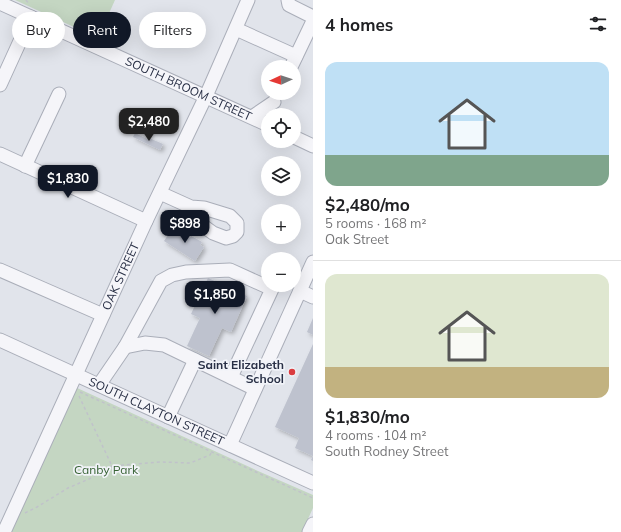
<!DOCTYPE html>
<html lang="en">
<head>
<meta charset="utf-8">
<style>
  body { margin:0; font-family:Mulish,sans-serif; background:#f6f6f6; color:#202124; height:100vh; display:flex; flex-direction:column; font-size:15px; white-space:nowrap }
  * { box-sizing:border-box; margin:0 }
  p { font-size:13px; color:#757577 }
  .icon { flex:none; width:22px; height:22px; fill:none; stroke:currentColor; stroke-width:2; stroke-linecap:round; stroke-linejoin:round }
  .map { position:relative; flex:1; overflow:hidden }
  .sheet { display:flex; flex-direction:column; background:#fff; width:308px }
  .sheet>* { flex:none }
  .banner { position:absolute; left:12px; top:12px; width:241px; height:36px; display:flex; gap:8px }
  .needle { width:26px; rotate:267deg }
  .tools { position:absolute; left:261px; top:60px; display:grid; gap:8px }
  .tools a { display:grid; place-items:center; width:40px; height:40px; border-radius:50%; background:#fff; box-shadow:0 4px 16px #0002; font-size:20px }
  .price { position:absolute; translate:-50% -34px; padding:0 9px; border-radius:8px; background:#111827; color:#fff; font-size:13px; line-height:26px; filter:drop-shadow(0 1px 2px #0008) }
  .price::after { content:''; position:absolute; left:50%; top:24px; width:12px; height:9px; margin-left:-6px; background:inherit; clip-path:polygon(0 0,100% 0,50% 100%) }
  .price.active { background:#222; color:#fff }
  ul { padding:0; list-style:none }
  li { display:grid; align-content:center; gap:8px; height:212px; padding:0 12px }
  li+li { border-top:1px solid #e0e0e0 }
  li span { display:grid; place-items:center; height:124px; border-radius:12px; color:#555 }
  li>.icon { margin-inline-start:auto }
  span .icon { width:72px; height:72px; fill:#fffc; stroke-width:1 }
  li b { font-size:17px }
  h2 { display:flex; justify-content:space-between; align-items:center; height:48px; padding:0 12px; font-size:17px }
  .pill { padding:0 14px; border-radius:18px; background:#fff; box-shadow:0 4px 16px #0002; font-size:14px; line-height:36px }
  .pill.active { background:#111827; color:#fff }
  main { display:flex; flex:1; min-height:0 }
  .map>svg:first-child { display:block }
  .green { fill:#c4d6c2 }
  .building { fill:#bec2ce; filter:url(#shadow) }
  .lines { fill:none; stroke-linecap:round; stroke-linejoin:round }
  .minor-casing { stroke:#aaaeb9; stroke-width:15 }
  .path { stroke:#c0c2ca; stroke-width:1.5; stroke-dasharray:3 3; stroke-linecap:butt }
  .minor { stroke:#f5f5f9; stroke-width:13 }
  .poi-dot { fill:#da3c40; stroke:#f1f3f8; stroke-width:1.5 }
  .labels { text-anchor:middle; stroke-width:3.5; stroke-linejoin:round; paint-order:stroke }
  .street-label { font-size:12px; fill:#282f45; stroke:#f1f3f8 }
  .poi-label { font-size:12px; font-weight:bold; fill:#282f45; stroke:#f1f3f8; text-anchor:end }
  .park-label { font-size:12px; fill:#376234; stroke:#f1f3f8 }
</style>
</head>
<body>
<main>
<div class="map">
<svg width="313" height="532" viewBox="0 0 313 532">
  <defs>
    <filter id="shadow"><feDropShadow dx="2.5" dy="2.5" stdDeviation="2" flood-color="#0004"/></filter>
  </defs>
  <rect width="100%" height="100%" fill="#e1e4eb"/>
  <path class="green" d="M 15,0 L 115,0 L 98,38 Z
    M 75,387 L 258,471 L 313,495 L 313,508 L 302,532 L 7,532 Z"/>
  <path class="building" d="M 135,133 L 149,140 L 149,138 L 163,144 L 160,150 L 133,137 Z
    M 172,229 L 179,233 L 180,232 L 190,238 L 191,236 L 202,242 L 200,245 L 204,247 L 195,261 L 164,241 Z
    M 208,278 L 247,296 L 231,332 L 222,328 L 209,356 L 187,346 L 200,318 L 191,314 Z
    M 313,318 L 313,335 L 307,332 Z
    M 313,344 L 313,461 L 311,460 L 313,456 L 295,448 L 299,438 L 275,427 Z"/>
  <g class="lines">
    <g class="minor-casing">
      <g id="minor">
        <path d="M 288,0 L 289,5 L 313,17"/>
        <path id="s1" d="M 0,3 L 268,125"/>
        <path d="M 236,29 L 296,56"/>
        <path d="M 291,67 L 313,21"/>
        <path d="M 0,85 L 31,17"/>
        <path d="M 252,117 L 274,102"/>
        <path d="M 294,137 L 313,146"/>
        <path d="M 0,154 L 146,221"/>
        <path d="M 25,166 L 59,94"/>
        <path d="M 160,193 L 191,207 L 195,220 L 213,233 L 226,238 L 233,236 L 237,232 L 237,223 L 230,216 L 204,208 L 191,207"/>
        <path d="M 0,270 L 103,315"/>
        <path d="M 300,291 L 313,297"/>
        <path id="s2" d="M 0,340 L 313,483"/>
        <path d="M 125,347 L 145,343 L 164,345 L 255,389"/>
        <path d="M 99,385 L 125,347 L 161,281 L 172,275 L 186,272 L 230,270 L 272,289 L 231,377"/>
        <path d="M 168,417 L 195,360"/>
        <path d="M 230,445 L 313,262"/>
        <path id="s3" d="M 4,532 L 146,221 L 206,96 L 248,0"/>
        <path d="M 309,532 L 313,524"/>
      </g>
    </g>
    <path class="path" d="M 26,0 L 29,4
      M 80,392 L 313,498
      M 79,396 L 112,466
      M 25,513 L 37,507 L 68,488 L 89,479 L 112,466 L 161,462 L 190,463 L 210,455 L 211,453"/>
    <use href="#minor" class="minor"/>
  </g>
  <circle class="poi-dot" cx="292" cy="372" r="4"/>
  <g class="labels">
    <g class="street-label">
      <text dy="4" stroke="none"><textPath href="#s1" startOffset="207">SOUTH BROOM STREET</textPath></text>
      <text dy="4" stroke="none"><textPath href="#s3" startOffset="281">OAK STREET</textPath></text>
      <text dy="4" stroke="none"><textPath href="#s2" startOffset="172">SOUTH CLAYTON STREET</textPath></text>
    </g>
    <g class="poi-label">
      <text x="284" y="369">Saint Elizabeth<tspan x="284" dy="14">School</tspan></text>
    </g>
    <g class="park-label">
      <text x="106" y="474">Canby Park</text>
    </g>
  </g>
</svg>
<div class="tools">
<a><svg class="needle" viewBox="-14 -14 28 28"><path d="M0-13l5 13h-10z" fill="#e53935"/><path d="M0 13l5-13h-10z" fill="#757577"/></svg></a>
<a><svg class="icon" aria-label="locate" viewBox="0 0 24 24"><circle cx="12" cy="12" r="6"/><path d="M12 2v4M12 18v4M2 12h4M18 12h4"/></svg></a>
<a><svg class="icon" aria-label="layers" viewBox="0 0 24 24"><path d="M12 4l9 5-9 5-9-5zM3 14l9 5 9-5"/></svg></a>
<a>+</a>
<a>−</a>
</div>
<b class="price active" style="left:149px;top:142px">$2,480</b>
<b class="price" style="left:68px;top:199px">$1,830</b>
<b class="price" style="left:185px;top:244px">$898</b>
<b class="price" style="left:215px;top:315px">$1,850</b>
<div class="banner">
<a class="pill">Buy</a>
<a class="pill active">Rent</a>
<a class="pill">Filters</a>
</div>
</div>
<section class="sheet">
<h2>4 homes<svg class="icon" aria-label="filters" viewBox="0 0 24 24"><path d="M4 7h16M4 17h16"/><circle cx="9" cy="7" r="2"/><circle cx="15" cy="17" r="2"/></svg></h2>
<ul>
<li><span style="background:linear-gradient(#bfe0f5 75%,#7fa58c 0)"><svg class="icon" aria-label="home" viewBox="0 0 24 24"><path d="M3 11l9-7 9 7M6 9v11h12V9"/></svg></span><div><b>$2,480/mo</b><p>5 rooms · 168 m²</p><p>Oak Street</p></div></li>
<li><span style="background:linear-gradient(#dfe7d0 75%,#c2b280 0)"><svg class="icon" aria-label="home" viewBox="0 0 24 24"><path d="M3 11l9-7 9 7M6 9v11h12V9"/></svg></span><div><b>$1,830/mo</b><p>4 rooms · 104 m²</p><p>South Rodney Street</p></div></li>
</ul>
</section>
</main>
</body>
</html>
